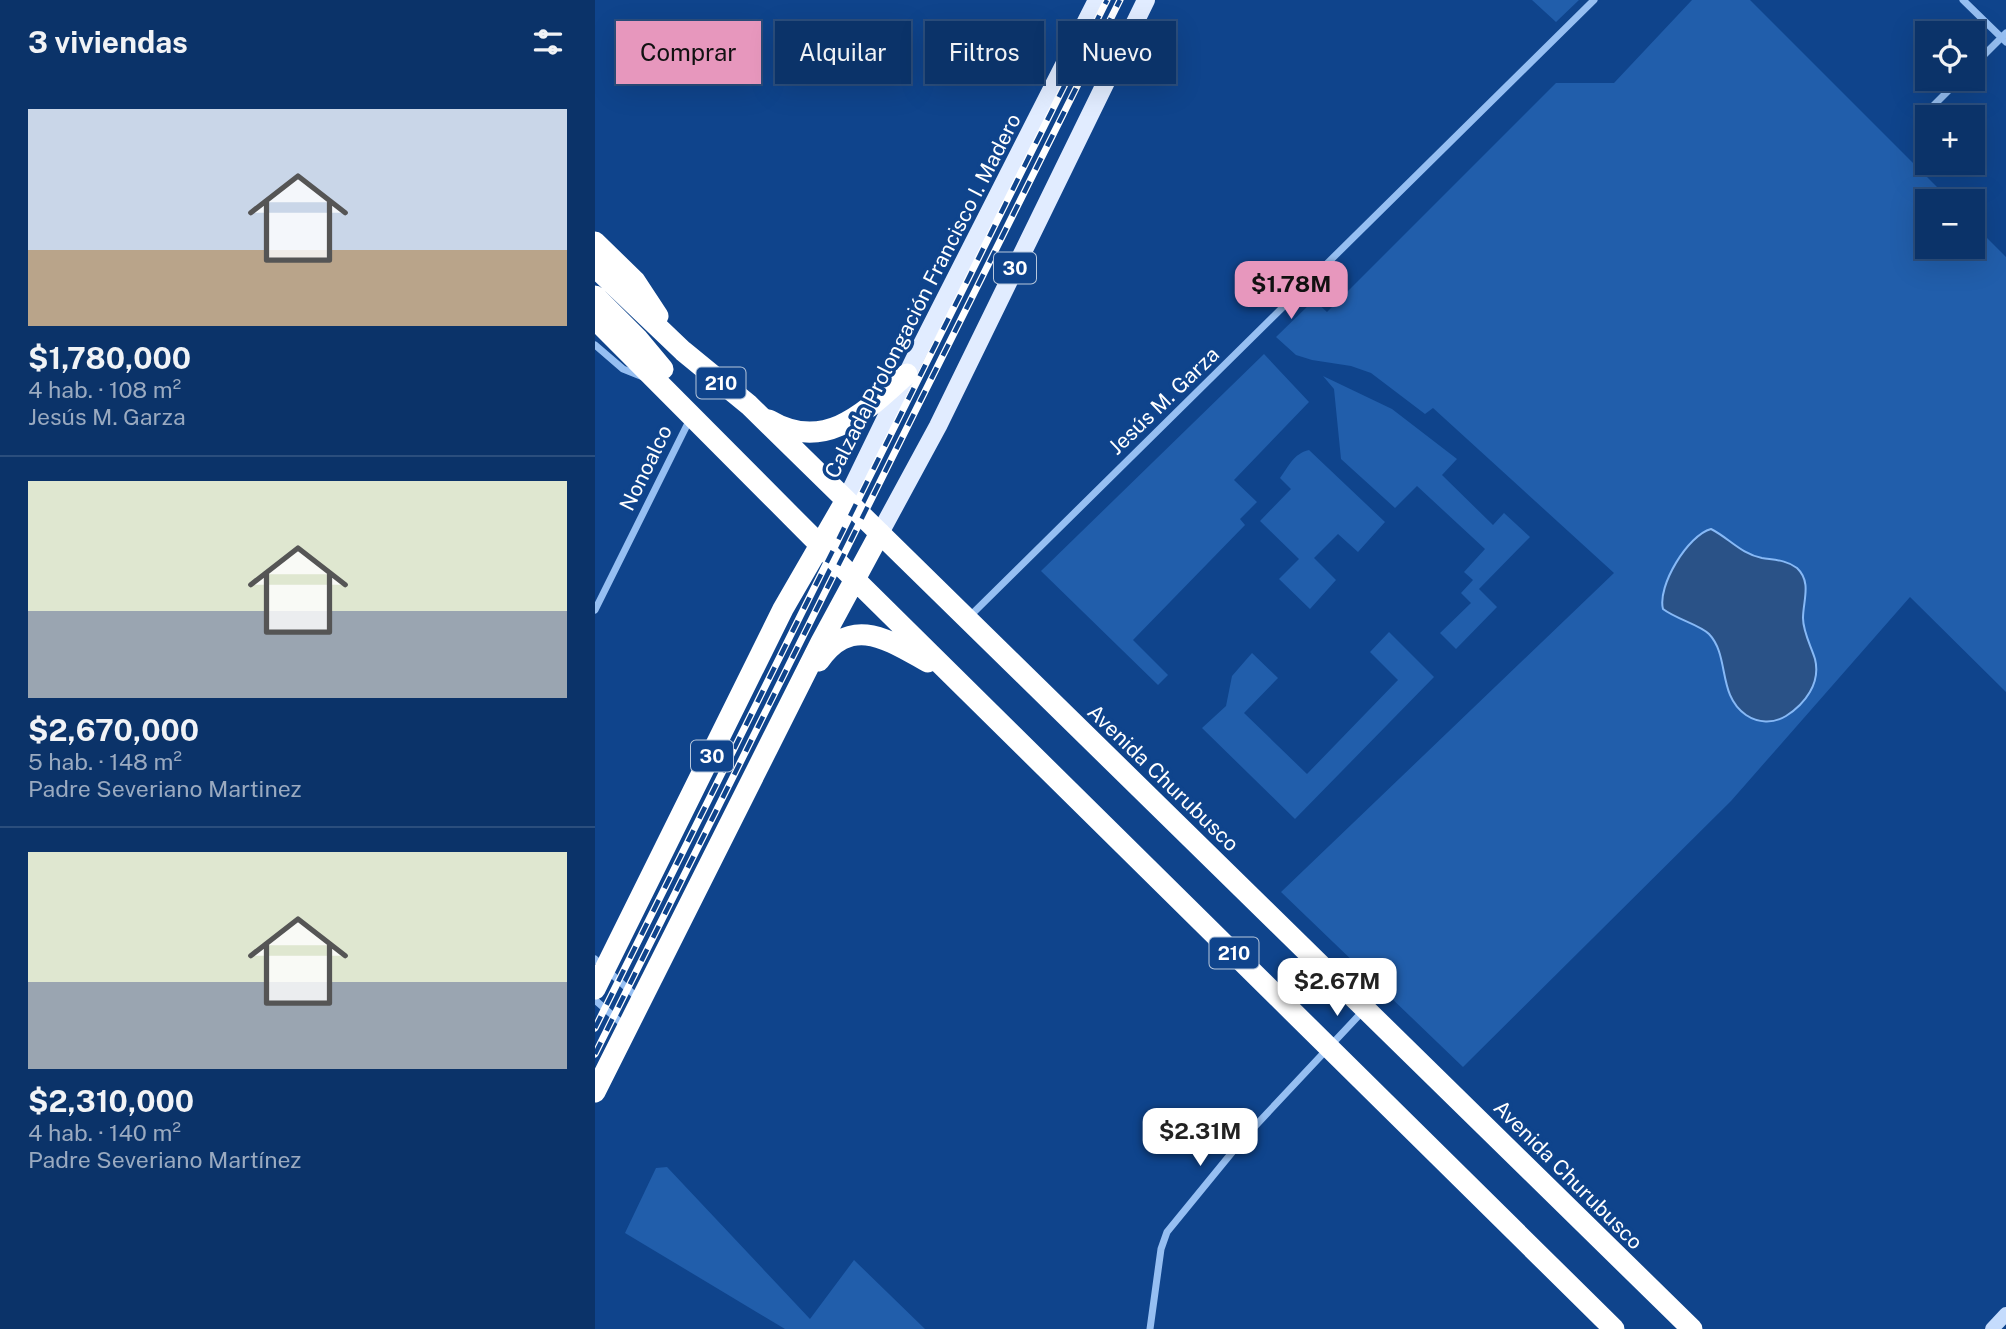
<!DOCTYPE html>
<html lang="es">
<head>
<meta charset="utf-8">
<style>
  body { margin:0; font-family:"Public Sans",sans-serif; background:#143b6f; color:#f1f3f6; height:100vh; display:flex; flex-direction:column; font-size:26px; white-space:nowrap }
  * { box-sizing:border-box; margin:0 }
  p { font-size:23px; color:#9aaac0 }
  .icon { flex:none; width:38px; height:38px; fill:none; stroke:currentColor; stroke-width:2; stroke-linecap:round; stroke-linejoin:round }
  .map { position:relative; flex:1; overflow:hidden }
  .side { display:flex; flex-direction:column; background:#0b3369; width:595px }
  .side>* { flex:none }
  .guide { position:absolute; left:21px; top:21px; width:665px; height:63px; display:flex; gap:14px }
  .fabs { position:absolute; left:1320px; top:21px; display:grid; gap:14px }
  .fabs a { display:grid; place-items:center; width:70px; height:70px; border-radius:0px; background:#0b3369; box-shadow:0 7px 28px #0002,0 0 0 2px #2b4e7d; font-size:35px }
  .price { position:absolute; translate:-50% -60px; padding:0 16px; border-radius:14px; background:#fff; color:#222; font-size:23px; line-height:46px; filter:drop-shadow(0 2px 4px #0008) }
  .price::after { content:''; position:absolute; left:50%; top:42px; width:21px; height:16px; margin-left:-10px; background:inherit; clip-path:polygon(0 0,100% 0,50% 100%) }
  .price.current { background:#e797bd; color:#111 }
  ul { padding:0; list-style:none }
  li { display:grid; align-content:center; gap:14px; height:371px; padding:0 28px }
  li+li { border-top:2px solid #2b4e7d }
  li span { display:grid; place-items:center; height:217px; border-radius:0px; color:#555 }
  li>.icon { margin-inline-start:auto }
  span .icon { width:126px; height:126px; fill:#fffc; stroke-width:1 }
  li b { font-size:30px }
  h2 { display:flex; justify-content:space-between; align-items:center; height:84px; padding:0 28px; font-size:30px }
  .pill { padding:0 24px; border-radius:0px; background:#0b3369; box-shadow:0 7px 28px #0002,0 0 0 2px #2b4e7d; font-size:24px; line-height:63px }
  .pill.current { background:#e797bd; color:#111 }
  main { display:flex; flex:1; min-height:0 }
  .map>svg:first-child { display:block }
  .green { fill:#215eab }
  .water { fill:#2a5287; stroke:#87b9f6; stroke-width:2 }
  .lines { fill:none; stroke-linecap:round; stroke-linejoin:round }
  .street { stroke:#96bff2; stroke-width:7 }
  .secondary { stroke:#c5dcfd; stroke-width:14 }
  .primary { stroke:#e1ecff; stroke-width:18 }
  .highway { stroke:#fff; stroke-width:21 }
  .rail-casing { stroke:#fff; stroke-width:7 }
  .rail { stroke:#0f448c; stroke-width:4.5; stroke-dasharray:13; stroke-linecap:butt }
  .labels { text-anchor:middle; stroke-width:7; stroke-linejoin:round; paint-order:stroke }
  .shield { fill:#0f448c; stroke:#b7c7dc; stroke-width:2 }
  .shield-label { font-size:19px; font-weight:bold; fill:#fff }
  .street-label { font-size:21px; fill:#fff; stroke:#0f448c }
</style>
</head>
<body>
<main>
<section class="side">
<h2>3 viviendas<svg class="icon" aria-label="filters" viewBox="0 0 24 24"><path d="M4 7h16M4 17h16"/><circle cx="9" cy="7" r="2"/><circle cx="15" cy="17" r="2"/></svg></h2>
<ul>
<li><span style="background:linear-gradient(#c9d6e8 65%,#b9a48a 0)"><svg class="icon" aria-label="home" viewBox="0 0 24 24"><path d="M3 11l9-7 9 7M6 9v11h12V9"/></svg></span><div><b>$1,780,000</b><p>4 hab. · 108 m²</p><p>Jesús M. Garza</p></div></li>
<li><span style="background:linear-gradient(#dfe7d0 60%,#9aa5b1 0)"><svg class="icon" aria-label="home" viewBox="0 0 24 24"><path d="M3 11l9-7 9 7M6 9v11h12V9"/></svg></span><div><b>$2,670,000</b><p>5 hab. · 148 m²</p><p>Padre Severiano Martinez</p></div></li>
<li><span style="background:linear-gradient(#dfe7d0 60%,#9aa5b1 0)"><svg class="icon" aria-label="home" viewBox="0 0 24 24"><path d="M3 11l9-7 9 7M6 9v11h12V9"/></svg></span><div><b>$2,310,000</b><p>4 hab. · 140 m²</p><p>Padre Severiano Martínez</p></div></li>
</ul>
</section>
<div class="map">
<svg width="1411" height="1329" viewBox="0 0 1411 1329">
  <rect width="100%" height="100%" fill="#0f448c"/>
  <path class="green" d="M 937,0 L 984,0 L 961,22 Z
    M 1097,0 L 1155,0 L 1356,201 L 1332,201 L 1332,247 L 1377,247 L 1377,223 L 1411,257 L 1411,692 L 1315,597 L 1136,801 L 868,1067 L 686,892 L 1019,573 L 838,408 L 830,414 L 776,373 L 756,366 L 717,360 L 701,355 L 681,337 L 719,300 L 732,312 L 961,83 L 1019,83 Z
    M 669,354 L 714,402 L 639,480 L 662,502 L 645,519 L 650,525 L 538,640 L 573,675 L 563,685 L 446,571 Z
    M 728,376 L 797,409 L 862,459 L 847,475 L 898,525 L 909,513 L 935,537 L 884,589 L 902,607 L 861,649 L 845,633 L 876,603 L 866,593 L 878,580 L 869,572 L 890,549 L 822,486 L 800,508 L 746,459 L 739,389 Z
    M 714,450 L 790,522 L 763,552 L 743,534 L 719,558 L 741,580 L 715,609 L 684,579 L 704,559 L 665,521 L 696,489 L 685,478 C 694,466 698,454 714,450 Z
    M 794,632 L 839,677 L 700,819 L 607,728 L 631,706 L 637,676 L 657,653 L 683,678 L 649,713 L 712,774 L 803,680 L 775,652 Z
    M 72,1167 L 215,1319 L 259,1260 L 330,1329 L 190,1329 L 30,1233 L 61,1168 Z"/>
  <path class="water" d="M 1116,529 C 1134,538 1146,554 1167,558 C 1179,560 1192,560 1202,568 C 1217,582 1208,601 1208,618 C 1208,632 1216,646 1220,659 C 1226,683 1210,704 1191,716 C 1178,724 1163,723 1151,715 C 1122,695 1135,656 1114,634 C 1105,625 1081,619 1068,609 C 1062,586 1093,535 1116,529 Z"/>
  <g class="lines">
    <path class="street" d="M 1368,0 L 1411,42
      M 1377,67 L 1411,33
      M 1326,118 L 1365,79
      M 0,345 L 28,369 L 48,377
      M 0,610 L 96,417
      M 374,617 L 999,0
      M 0,959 L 44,999
      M 0,1000 L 31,1027
      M 555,1329 L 566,1249 L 572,1232 L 648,1139 L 768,1011"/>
    <path class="secondary" d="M 1397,1329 L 1411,1314"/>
    <path class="primary" d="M 251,500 L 319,360 L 502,0
      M 285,533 L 343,426 L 551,0"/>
    <path class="highway" d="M 0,242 L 40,281 L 63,316
      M 0,267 L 88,351 L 154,405 L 1097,1329
      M 0,296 L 43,339 L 68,369
      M 0,319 L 224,544 L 1019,1329
      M 174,420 C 231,454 272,410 312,374
      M 224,661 C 257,614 293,640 333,662
      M 0,989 L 188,609 L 251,500
      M 0,1092 L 226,642 L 285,533"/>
    <g class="rail-casing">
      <path id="rail" d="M 0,1028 L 512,0
        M 0,1054 L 525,0"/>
    </g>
    <use href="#rail" class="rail"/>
  </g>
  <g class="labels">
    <g class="shield">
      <rect x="399" y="252.5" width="42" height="31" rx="5"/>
      <rect x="101.5" y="367.5" width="49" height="31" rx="5"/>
      <rect x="96" y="740.5" width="42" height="31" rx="5"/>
      <rect x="614.5" y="937.5" width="49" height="31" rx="5"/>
    </g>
    <g class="shield-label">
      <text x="420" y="275">30</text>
      <text x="126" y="390">210</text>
      <text x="117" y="763">30</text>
      <text x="639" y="960">210</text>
    </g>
    <g class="street-label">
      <text transform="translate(328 296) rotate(-63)" y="7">Calzada Prolongación Francisco I. Madero</text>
      <text transform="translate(569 401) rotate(-44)" y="7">Jesús M. Garza</text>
      <text transform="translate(51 468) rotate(-64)" y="7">Nonoalco</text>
      <text transform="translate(568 778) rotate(44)" y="7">Avenida Churubusco</text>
      <text transform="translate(973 1175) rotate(45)" y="7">Avenida Churubusco</text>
    </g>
  </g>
</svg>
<div class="fabs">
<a><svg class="icon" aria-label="locate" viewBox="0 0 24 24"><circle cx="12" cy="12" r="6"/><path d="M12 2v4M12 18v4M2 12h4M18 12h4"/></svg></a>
<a>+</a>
<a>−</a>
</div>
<b class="price current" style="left:696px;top:321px">$1.78M</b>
<b class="price" style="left:742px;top:1018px">$2.67M</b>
<b class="price" style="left:605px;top:1168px">$2.31M</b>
<div class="guide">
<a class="pill current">Comprar</a>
<a class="pill">Alquilar</a>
<a class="pill">Filtros</a>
<a class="pill">Nuevo</a>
</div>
</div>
</main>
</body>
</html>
